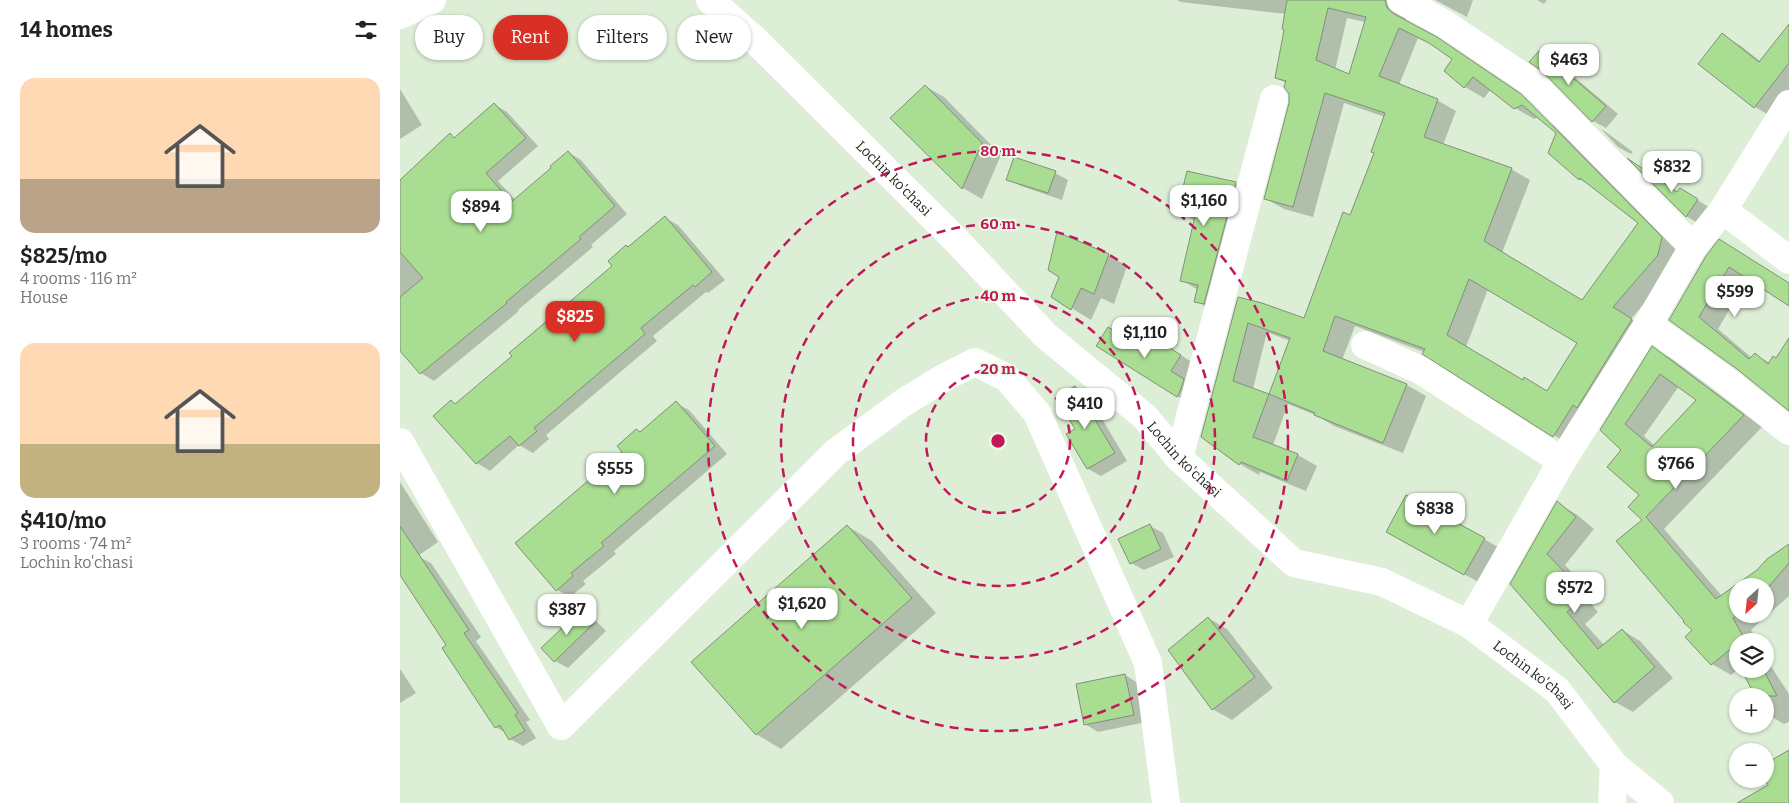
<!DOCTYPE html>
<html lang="en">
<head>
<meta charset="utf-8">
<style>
  body { margin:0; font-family:Bitter,serif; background:#f2f2f2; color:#222; height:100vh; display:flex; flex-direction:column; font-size:19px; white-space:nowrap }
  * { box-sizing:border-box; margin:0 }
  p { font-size:16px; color:#767676 }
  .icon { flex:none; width:28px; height:28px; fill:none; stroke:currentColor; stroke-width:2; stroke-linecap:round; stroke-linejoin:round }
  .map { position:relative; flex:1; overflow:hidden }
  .side { display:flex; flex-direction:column; background:#fff; width:400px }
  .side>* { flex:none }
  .top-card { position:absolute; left:15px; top:15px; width:475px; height:45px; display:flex; gap:10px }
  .needle { width:32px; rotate:207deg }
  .tools { position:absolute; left:1329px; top:578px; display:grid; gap:10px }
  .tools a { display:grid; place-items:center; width:45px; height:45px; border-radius:50%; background:#fff; box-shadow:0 1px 4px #0004; font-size:25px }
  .price { position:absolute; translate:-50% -42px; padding:0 11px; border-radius:10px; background:#fff; color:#222; font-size:16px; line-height:32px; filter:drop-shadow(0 1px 2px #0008) }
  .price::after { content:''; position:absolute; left:50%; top:30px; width:15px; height:11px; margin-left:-8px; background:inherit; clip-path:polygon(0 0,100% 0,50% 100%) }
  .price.selected { background:#d93025; color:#fff }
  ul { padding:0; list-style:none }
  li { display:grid; align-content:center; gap:10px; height:265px; padding:0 20px }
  li span { display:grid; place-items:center; height:155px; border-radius:15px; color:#555 }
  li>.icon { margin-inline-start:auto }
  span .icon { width:90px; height:90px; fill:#fffc; stroke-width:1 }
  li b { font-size:21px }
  h2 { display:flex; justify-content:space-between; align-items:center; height:60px; padding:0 20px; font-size:21px }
  .pill { padding:0 18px; border-radius:22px; background:#fff; box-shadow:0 1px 4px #0004; font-size:18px; line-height:45px }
  .pill.selected { background:#d93025; color:#fff }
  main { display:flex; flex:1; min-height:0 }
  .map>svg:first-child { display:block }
  .shadow { fill:#0003; fill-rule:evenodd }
  .building { fill:#a9dd92; stroke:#80907a; fill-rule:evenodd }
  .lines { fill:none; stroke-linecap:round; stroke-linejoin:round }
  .minor { stroke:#fff; stroke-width:28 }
  .ring { fill:none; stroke:#c2185b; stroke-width:2.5; stroke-dasharray:9 6 }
  .labels { text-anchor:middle; stroke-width:4; stroke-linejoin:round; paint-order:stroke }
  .street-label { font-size:14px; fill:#1d231a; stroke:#eafbe3 }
  .centre { fill:#c2185b; stroke:#eafbe3; stroke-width:2.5 }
  .ring-label { font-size:15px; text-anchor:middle; font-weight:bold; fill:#c2185b; stroke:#eafbe3; stroke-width:4; stroke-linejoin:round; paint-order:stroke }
</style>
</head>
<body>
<main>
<section class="side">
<h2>14 homes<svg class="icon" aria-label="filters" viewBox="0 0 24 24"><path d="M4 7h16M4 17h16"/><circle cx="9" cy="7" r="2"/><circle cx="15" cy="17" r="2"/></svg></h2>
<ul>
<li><span style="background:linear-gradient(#ffd9b3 65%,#b9a48a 0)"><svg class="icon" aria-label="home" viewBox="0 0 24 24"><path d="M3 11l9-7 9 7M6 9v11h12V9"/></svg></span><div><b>$825/mo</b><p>4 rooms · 116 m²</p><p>House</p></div></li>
<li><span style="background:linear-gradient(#ffd9b3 65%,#c2b280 0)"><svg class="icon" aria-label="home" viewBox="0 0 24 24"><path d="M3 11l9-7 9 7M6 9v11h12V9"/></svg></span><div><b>$410/mo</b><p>3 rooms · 74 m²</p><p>Lochin ko'chasi</p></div></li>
</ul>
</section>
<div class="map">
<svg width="1389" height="803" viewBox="0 0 1389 803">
  <rect width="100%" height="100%" fill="#ddeed6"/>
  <path class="shadow" d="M 777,0 L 1009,0 L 1004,11 L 1006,20 L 1011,25 L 1056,50 L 1116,90 L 1151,126 L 1153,125 L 1125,96 L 1140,107 L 1280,249 L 1276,266 L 1231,319 L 1251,331 L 1173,447 L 1024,353 L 1024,352 L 955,326 L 942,360 L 1007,385 L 1026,396 L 1003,453 L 934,426 L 918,416 L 888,404 L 873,445 L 898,455 L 917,466 L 906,491 L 860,472 L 859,475 L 840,464 L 802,436 L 839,298 L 905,320 L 951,216 L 975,153 L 985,117 L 944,103 L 913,217 L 884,209 L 865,198 L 890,103 L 890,94 L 886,83 L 876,78 L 885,30 L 886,14 L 781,2 ZM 947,18 L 965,22 L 950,76 L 935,70 ZM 1018,38 L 1038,47 L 1054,59 L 1046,71 L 1065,87 L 1084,98 L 1091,89 L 1115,108 L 1134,119 L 1138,117 L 1158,133 L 1179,179 L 1195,188 L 1240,222 L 1183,301 L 1102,253 L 1130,180 L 1111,169 L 1043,145 L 1056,111 L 1037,100 L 999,85 ZM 1088,289 L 1178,342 L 1148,392 L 1123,381 L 1066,347 ZM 867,332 L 890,341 L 870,395 L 853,389 Z
    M 1035,0 L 1073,0 L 1067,17 Z
    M 1137,0 L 1147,0 L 1144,4 Z
    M 1389,26 L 1389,98 L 1374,118 L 1355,107 L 1300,64 L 1322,35 L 1341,46 L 1361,62 Z
    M 1140,52 L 1153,59 L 1218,114 L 1206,128 L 1193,121 Z
    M 525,86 L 544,97 L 601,155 L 582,199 L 563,188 L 492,118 Z
    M 0,89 L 22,125 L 0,139 Z
    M 94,104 L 107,112 L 138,146 L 98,181 L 115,200 L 153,168 L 168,152 L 181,160 L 227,214 L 191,245 L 193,247 L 118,310 L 119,311 L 34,381 L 21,373 L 0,349 L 0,181 L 50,135 L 56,138 Z
    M 1201,129 L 1206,132 L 1233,152 L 1231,154 L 1218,147 Z
    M 1235,164 L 1278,193 L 1293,197 L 1310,208 L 1299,224 L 1286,216 Z
    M 655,173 L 668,180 L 662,200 L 621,186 L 608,179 Z
    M 835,183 L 855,194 L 815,312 L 796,301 L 798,290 L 782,280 L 795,221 L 779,212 Z
    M 265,218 L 278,225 L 325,280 L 308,293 L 306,292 L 253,336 L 257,341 L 146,435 L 149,439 L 133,453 L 119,445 L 90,471 L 77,463 L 51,402 L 56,405 L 114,357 L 214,266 L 228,248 Z
    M 708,255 L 727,266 L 714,304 L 701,298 L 691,320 L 652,296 Z
    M 1307,257 L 1389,283 L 1389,305 L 1348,278 L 1318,329 L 1352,358 L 1356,355 L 1370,363 L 1377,359 L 1389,341 L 1389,409 L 1339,369 L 1270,319 Z
    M 1253,348 L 1272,359 L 1362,427 L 1264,529 L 1322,596 L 1358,571 L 1389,545 L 1389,596 L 1351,630 L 1358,641 L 1338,641 L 1338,669 L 1339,669 L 1331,675 L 1312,664 L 1294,630 L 1243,520 L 1241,495 L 1223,450 L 1201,430 ZM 1279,386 L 1298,400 L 1255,446 L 1244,436 ZM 1338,586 L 1365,586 L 1365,614 L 1338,614 Z
    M 771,349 L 800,367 L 796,407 L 777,396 L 744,350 Z
    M 675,388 L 688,395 L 727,461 L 701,476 L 688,469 L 668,434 L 677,429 Z
    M 276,403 L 289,410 L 327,454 L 214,551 L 216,554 L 183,581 L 186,584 L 170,597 L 157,590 L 224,452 L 241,433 Z
    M 0,482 L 38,542 L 18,556 L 31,563 L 81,637 L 76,641 L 130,720 L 126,722 L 136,738 L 123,746 L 110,739 L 106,733 L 96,727 L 43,648 L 48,645 L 0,573 Z
    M 1157,503 L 1176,514 L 1194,529 L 1165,565 L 1192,593 L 1186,598 L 1198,612 L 1185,624 L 1204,645 L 1222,630 L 1240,641 L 1273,678 L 1233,712 L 1215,702 L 1111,584 Z
    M 447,526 L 472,541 L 536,613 L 381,749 L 356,734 Z
    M 750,526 L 763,533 L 774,557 L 744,570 L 731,563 Z
    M 1084,539 L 1103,550 L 1084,585 L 1007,543 Z
    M 181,611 L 194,619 L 206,631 L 168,668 L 155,661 Z
    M 808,618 L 827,629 L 873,688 L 832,720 L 812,709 Z
    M 1365,657 L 1389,694 L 1389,722 L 1384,724 L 1365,713 L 1365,696 L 1357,696 L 1341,669 L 1365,669 Z
    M 0,669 L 16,693 L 0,703 Z
    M 725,675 L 738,683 L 746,722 L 698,732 L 685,724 Z"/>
  <path class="building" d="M 887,0 L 985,0 L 987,8 L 994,14 L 1037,37 L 1121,94 L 1262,237 L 1258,255 L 1213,307 L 1232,319 L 1177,408 L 1173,405 L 1153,437 L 1022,354 L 1025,349 L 935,316 L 923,351 L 1007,384 L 983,443 L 914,415 L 915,413 L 869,394 L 853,437 L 898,454 L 887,481 L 841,462 L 839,465 L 801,437 L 838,297 L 862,303 L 904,318 L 943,212 L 950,215 L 974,153 L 971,152 L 985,113 L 925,93 L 893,207 L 864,199 L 889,103 L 889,94 L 884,87 L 886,81 L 875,78 L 884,30 L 882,29 ZM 928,8 L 966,17 L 949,74 L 916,60 ZM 999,28 L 1029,43 L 1052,59 L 1044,71 L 1064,88 L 1073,77 L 1114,109 L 1122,105 L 1156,133 L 1148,153 L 1179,180 L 1180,178 L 1238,223 L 1182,300 L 1084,241 L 1112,168 L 1024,137 L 1038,99 L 979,76 ZM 1069,279 L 1177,343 L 1147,391 L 1124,377 L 1123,380 L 1047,335 ZM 848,323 L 890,338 L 869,394 L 833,381 Z
    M 1389,24 L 1389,63 L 1354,108 L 1298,64 L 1322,33 L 1359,62 Z
    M 1140,50 L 1206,106 L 1192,122 L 1142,71 L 1129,62 Z
    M 525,85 L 582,143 L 562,189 L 490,118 Z
    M 94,103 L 126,138 L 86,173 L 111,202 L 151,168 L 150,166 L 168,151 L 215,206 L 179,237 L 181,239 L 106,302 L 107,303 L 20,374 L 0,351 L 0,297 L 23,278 L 0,252 L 0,180 L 50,133 L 54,138 Z
    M 614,157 L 656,171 L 648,193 L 606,180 Z
    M 1227,158 L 1277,192 L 1280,188 L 1298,199 L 1286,217 Z
    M 787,171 L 836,182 L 804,304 L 794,302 L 798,285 L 780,281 L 795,216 L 777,212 Z
    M 265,216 L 312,272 L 295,287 L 293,285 L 241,328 L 245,334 L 134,428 L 137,431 L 119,446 L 110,436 L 76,464 L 33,416 L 51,400 L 55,404 L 112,356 L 109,353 L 212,266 L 208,261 L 226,245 L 228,247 Z
    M 657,232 L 709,254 L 694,294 L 681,288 L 671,310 L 651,297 L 659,277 L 648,270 Z
    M 1319,239 L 1389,283 L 1389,306 L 1329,267 L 1299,317 L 1349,359 L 1355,353 L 1368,364 L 1373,356 L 1376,358 L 1389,338 L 1389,411 L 1337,369 L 1269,320 L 1306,256 Z
    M 708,327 L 743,349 L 751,336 L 781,355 L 771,371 L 784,379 L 780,391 L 777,397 L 696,346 Z
    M 1252,346 L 1344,415 L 1246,517 L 1316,599 L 1357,570 L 1367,559 L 1389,544 L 1389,563 L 1365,591 L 1365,586 L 1338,586 L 1338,614 L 1333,618 L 1344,638 L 1338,641 L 1338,643 L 1311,665 L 1285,637 L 1292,630 L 1283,622 L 1284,621 L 1216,541 L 1242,520 L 1228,507 L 1239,495 L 1207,467 L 1221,450 L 1200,430 ZM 1260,374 L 1296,400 L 1252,447 L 1225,424 Z
    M 675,386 L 715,453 L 687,469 L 666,434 L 675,429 L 656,397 Z
    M 276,401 L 315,446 L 201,543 L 204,546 L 171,573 L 173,576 L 156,591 L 115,543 L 222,452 L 217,446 L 236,429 L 240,432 Z
    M 1006,495 L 1085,538 L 1064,575 L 986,532 Z
    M 1157,501 L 1176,517 L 1147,554 L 1174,582 L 1168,587 L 1180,601 L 1167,612 L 1198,649 L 1222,629 L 1255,667 L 1214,703 L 1110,584 Z
    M 750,524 L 761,549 L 730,564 L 718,539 Z
    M 447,525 L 512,598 L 356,735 L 291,662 Z
    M 0,526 L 69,630 L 64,633 L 118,713 L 115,715 L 125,731 L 109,740 L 100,725 L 95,728 L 42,648 L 46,645 L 0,575 Z
    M 181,610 L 194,623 L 154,662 L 141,648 Z
    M 808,617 L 855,677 L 812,710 L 768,650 Z
    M 1341,669 L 1363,669 L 1377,696 L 1355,696 Z
    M 725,674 L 734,715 L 684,725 L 676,684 Z
    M 1389,750 L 1389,803 L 1337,803 L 1368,785 L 1365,779 L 1365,764 Z"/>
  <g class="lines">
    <g class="minor">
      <path id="s1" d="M 310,0 L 355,40 L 558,242 L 645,335 L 745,417 L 779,458 L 894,563 L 982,582 L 1069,624 L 1157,690 L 1214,765 L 1260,803"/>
      <path d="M 1001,0 L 1045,24 L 1131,82 L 1293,247"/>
      <path d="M 0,15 L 32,0"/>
      <path d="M 1323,210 L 1389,260"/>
      <path d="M 1248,324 L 1328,382 L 1389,431"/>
      <path d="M 965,345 L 1020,370 L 1162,461"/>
      <path d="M 0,442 L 161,726 L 436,452 L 503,403 L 545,377 L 575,362 L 607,378 L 637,413 L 748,663 L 766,803"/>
      <path d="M 779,458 L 874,99"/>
      <path d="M 1069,624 L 1162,461 L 1248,324 L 1293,247 L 1323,210 L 1389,104"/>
      <path d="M 1212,803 L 1214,765"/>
    </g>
  </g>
  <g class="ring">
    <circle cx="598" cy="441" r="72"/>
    <circle cx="598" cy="441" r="145"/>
    <circle cx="598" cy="441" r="217"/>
    <circle cx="598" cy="441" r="290"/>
  </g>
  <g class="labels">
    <g class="street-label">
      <text dy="5" stroke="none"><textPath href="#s1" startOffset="256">Lochin ko'chasi</textPath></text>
      <text dy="5" stroke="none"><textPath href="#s1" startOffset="661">Lochin ko'chasi</textPath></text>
      <text dy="5" stroke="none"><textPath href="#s1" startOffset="1081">Lochin ko'chasi</textPath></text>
    </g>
  </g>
  <circle cx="598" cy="441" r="8" class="centre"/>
  <g class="ring-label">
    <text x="598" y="156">80 m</text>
    <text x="598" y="229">60 m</text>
    <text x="598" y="301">40 m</text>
    <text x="598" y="374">20 m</text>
  </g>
</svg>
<div class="tools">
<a><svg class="needle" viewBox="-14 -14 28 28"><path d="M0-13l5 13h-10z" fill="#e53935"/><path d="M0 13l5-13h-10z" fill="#767676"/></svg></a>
<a><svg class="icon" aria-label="layers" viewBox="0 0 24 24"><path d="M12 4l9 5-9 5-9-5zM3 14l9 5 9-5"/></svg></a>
<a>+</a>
<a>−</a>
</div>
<b class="price" style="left:1169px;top:86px">$463</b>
<b class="price" style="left:1272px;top:193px">$832</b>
<b class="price" style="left:804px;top:227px">$1,160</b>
<b class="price" style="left:81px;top:233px">$894</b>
<b class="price" style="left:1335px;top:318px">$599</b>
<b class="price selected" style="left:175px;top:343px">$825</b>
<b class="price" style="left:745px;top:359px">$1,110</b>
<b class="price" style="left:685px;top:430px">$410</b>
<b class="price" style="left:1276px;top:490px">$766</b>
<b class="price" style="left:215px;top:495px">$555</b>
<b class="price" style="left:1035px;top:535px">$838</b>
<b class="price" style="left:1175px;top:614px">$572</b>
<b class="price" style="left:402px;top:630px">$1,620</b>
<b class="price" style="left:167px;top:636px">$387</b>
<div class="top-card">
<a class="pill">Buy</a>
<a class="pill selected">Rent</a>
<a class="pill">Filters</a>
<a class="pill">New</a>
</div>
</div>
</main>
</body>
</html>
